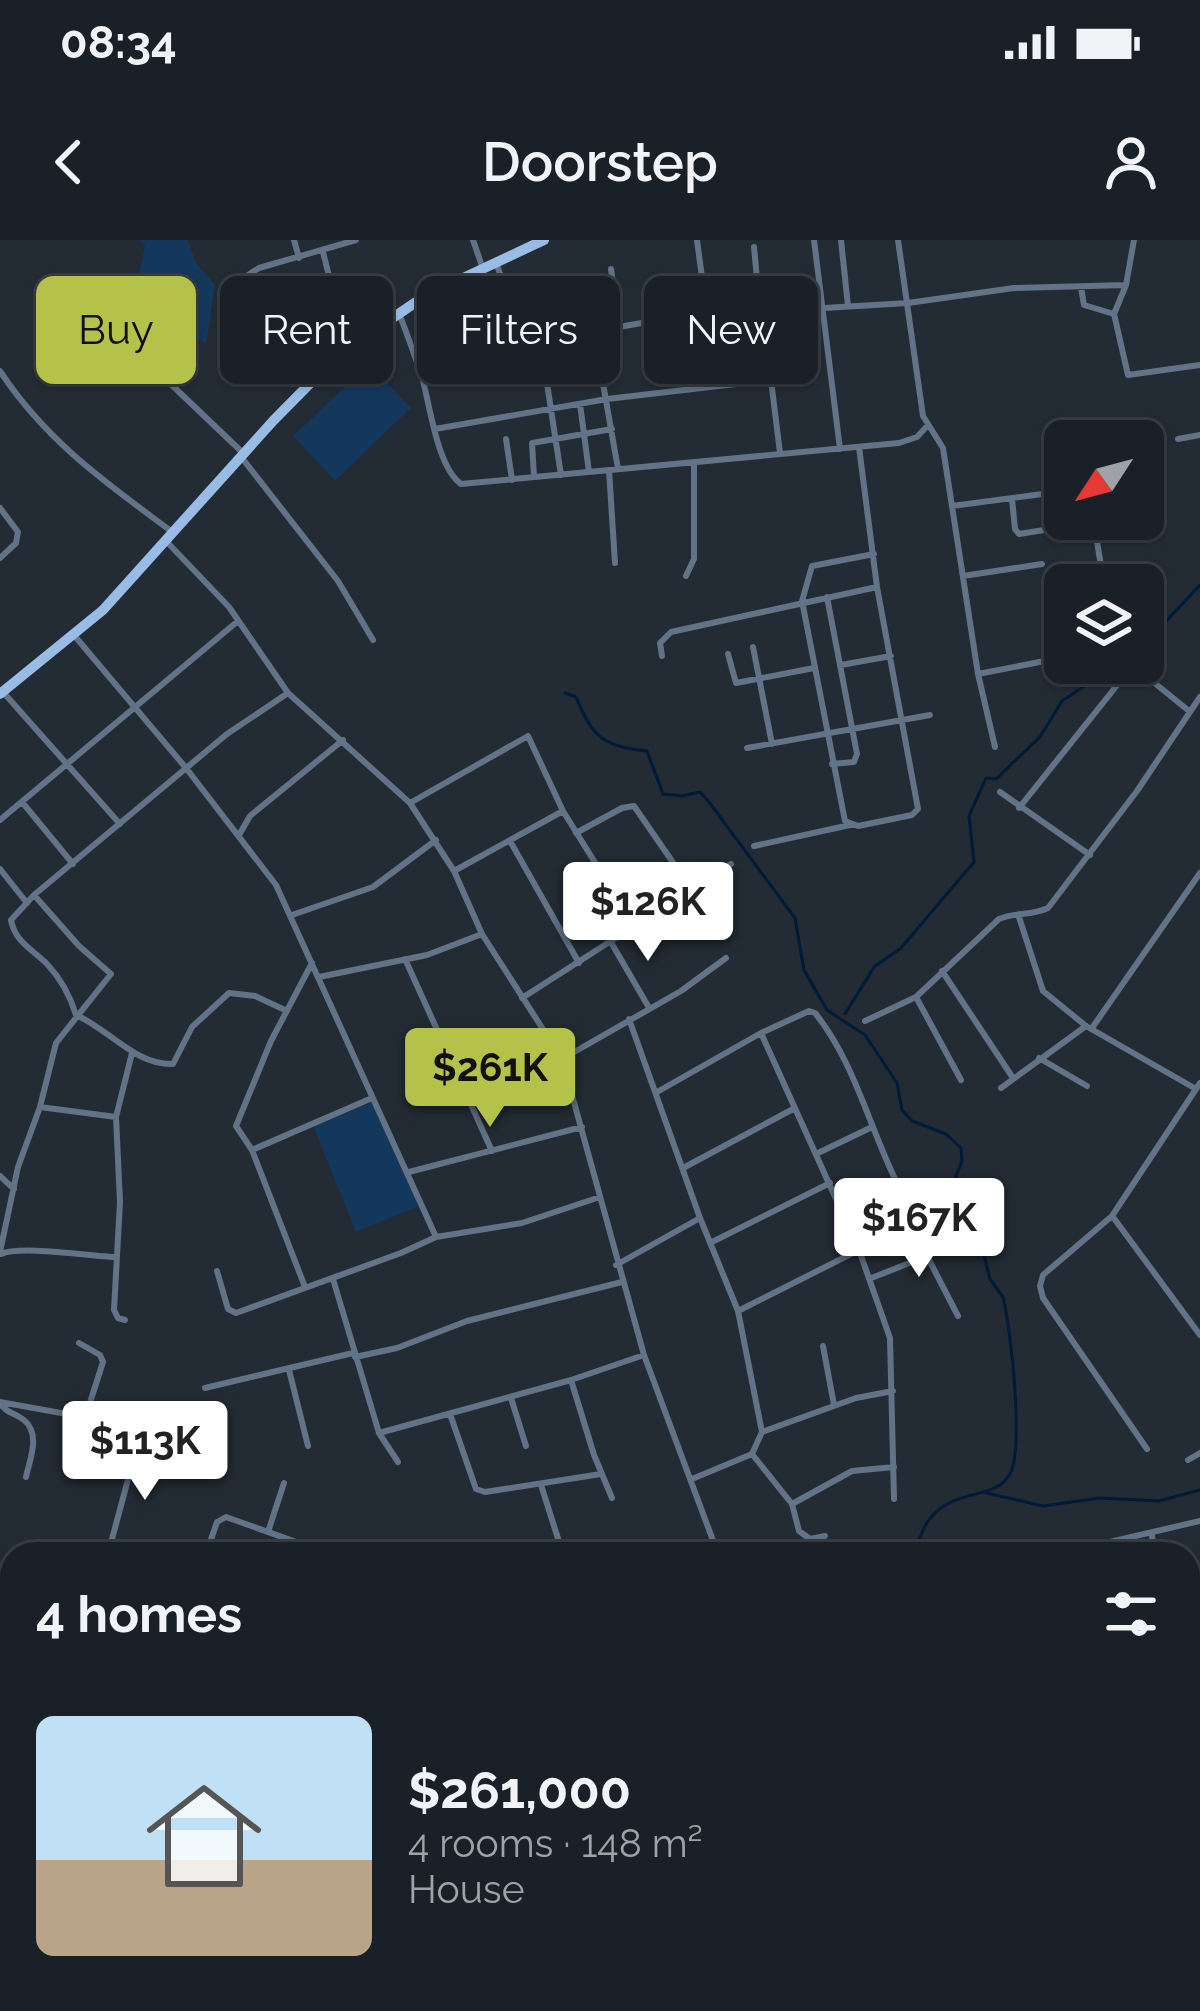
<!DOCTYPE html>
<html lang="en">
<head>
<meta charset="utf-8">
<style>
  body { margin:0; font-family:Raleway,sans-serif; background:#272d33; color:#f1f3f6; height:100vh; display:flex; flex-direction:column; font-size:45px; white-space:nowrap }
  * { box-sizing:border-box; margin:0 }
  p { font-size:39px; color:#9fa3a7 }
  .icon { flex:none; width:66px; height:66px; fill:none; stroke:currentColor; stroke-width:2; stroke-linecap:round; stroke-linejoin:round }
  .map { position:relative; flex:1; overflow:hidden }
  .drawer { position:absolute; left:0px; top:1302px; width:1200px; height:471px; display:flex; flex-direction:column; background:#1a2027; border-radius:36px 36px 0 0; box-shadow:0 3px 9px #0004,0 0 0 3px #383e44 }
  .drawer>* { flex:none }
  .guide { position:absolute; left:36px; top:36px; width:1128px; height:108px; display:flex; gap:24px }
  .needle { width:78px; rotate:234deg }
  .buttons { position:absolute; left:1044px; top:180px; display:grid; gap:24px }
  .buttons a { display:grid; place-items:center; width:120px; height:120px; border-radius:18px; background:#1a2027; box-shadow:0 3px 9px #0004,0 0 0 3px #383e44; font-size:60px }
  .price { position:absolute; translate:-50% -102px; padding:0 27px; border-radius:12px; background:#fff; color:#222; font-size:39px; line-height:78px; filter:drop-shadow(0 3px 6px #0008) }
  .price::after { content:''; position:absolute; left:50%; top:72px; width:36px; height:27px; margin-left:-18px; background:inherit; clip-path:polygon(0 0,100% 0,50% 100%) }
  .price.selected { background:#b4c24a; color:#111 }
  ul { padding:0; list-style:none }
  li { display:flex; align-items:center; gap:36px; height:300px; padding:0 36px }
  li span { display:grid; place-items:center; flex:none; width:336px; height:240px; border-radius:18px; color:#555 }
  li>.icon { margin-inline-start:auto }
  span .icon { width:144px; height:144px; fill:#fffc; stroke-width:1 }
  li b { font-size:51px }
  h2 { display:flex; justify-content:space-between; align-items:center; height:144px; padding:0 36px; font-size:51px }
  .pill { padding:0 42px; border-radius:18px; background:#1a2027; box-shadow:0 3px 9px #0004,0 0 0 3px #383e44; font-size:42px; line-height:108px }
  .pill.selected { background:#b4c24a; color:#111 }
  .status { display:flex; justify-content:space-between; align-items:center; height:84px; padding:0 60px; background:#1a2027; direction:ltr }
  .status svg { height:33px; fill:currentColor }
  header { display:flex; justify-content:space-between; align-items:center; height:156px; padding:0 36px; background:#1a2027; font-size:54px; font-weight:600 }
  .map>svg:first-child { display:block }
  .green { fill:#14375c }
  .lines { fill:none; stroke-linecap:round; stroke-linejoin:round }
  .stream { stroke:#001b38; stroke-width:3 }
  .street { stroke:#627387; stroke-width:6 }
  .primary { stroke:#98bce5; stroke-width:10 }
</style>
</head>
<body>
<div class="status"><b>08:34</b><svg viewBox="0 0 49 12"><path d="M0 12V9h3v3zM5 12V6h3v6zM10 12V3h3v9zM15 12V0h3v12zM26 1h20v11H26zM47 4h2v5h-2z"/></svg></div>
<header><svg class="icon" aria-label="back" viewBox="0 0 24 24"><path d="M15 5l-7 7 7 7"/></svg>Doorstep<svg class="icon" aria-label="person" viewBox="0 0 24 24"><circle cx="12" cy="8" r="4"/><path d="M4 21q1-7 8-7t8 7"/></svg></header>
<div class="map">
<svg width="1200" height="1771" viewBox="0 0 1200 1771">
  <rect width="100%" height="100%" fill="#232b34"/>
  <path class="green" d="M 139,0 L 188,0 L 196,23 L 215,45 L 206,103 L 132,66 L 145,6 Z
    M 369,124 L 411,168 L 335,241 L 293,196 Z
    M 376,861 L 419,966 L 356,992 L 313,886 Z"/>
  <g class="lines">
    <path class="stream" d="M 1143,406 L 1200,345
      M 565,453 L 576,457 C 592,497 604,507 647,511 L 663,554 L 682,556 L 700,552 L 709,562 L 795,678 L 804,730 L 827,770 L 865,795 L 897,843 L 902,870 L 912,881 L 946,894 L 961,908 L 962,921 L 947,958 L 981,1003 L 990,1039 L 1003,1057 C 1011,1089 1024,1207 1010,1234 C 993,1267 928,1239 916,1314
      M 845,774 L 874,727 L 901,708 L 974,622 L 969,576 L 986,538 L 996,539 L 1040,497 L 1062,461 L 1119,423
      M 982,1252 L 1043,1266 L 1100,1258 L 1159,1261 L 1200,1250
      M 902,1761 L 903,1771"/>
    <path class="street" d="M 294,0 L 299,18
      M 473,0 L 483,29
      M 697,0 L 707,75 L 908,63 L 1014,48 L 1126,45
      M 814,0 L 840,209
      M 841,0 L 848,66
      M 898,0 L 923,176 L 943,208 L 978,434 L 995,507
      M 754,7 L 760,71
      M 323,12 L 347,108
      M 496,23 L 528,107
      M 611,29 L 619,85
      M 1081,47 L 1084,65 L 1114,74 L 1128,135 L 1200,125
      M 96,51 L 156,130 L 242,212
      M 399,73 C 407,94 415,116 422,137 C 430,165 437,227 461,244 L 899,203 L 917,197 L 928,185
      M 1114,74 L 1126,45 L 1134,0
      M 681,77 L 689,149
      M 594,92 L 618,229
      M 541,104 L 561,235
      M 0,131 C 46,201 105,242 171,291
      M 316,135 C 290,112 249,72 248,35 L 259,28 L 356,0
      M 424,144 C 464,120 503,113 548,102 C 601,90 653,79 707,75
      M 580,164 L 589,232
      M 435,189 L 607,159 L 771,140 L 780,213
      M 506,199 L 512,240
      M 1178,199 L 1200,195
      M 859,207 L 877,347 L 918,569 L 912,575 L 858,586 L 845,581 L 802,361 L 812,326 L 874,314
      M 242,218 L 338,341 L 373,400
      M 609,230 L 615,323
      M 534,237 L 532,203 L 612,189
      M 1012,259 L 1015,289 L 1019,294 L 1094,282
      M 952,266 L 1065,251
      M 0,268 L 18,292 L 16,303 L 0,318
      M 1094,283 L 1103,338
      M 167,302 L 229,367 L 288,453 L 410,563 L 454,631 L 482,694 L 562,819 L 644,1115 L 718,1314
      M 686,336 L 694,319 L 694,224
      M 963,336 L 1042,324
      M 827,357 L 857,514 L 854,522 L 832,524
      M 73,394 L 186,528 L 276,645 L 436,997
      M 753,407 L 772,504
      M 728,414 L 736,443 L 814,428
      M 662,416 L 660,403 L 671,392 L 877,347
      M 841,425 L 891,416
      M 978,434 L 1060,418
      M 3,452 L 120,584
      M 747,508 L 930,475
      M 1000,552 L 1090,615
      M 22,562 L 73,624
      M 410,563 L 528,496 L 563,571 L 635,687
      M 1019,568 L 1126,434 L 1146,436 L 1189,471
      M 0,580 L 238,381
      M 576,593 L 622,568 L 634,566 L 692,650
      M 239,595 L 250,576 L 343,500
      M 510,601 L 579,723
      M 754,606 L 850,585
      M 0,629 L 27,663
      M 454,631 L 563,571
      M 292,675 L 373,647 L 436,600
      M 1019,677 L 1043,751 L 1086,786 L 1196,849
      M 612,704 L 648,766
      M 405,719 L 492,911
      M 942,731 L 1013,838
      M 319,737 L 427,715 L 482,694
      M 522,758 L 731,624
      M 287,771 L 255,756 L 229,753 L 192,787 L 173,824 C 135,825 110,790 76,775 C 70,755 62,740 47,724 C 32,709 15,702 11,680 L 34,655 L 227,494 L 288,453
      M 629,779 L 700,978 L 738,1071 L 762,1192 L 752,1214 L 692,1239
      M 865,781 L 916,757
      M 1092,788 L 1200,633
      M 761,793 L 859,1010 L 890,1098 L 894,1259
      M 1039,818 L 1087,846
      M 562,819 L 681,751 L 726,718
      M 961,840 L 916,757 L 999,679 C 1014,672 1031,676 1048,668 L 1137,551 L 1200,457
      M 1001,848 L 1086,786
      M 657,852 L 761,793 L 809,771 L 815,773 C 854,821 869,886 896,941 L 893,948 L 842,972
      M 40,867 L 116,877
      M 252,910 L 372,858
      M 816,914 L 870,888
      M 685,927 L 795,868
      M 409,932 L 582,887
      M 0,936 L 14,949
      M 1113,977 L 1200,1095
      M 710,1003 L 830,943
      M 0,1012 L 18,927 L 40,867 L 56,803 L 111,734 L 79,706 L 34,655
      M 1,1014 C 21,1005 88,1016 115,1017
      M 616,1025 L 700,978
      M 217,1031 L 228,1069 L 236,1073 L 401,1013 L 436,997 L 522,983 L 600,957
      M 333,1039 L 379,1193 L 398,1222
      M 869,1039 L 927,1016 L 958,1076
      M 305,1047 L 252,910 L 236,886 L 271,801 L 312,723
      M 738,1071 L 859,1010
      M 125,1080 L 118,1078 L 114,1070 L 120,962 L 116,877 L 132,813
      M 79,1103 L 100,1115 L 103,1122 L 86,1175
      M 823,1106 L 834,1165
      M 355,1117 L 397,1108 L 467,1081 L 622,1042
      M 289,1130 L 308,1206
      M 571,1140 L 594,1215 L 612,1258
      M 205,1148 L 353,1113
      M 511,1158 L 526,1206
      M 0,1162 L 138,1187 L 141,1191 L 108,1314
      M 0,1163 C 7,1174 14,1172 24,1180 C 41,1194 30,1219 26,1237
      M 450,1174 L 476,1249 L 485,1252 L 601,1234
      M 762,1192 L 856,1158 L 893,1151
      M 379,1193 L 571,1140 L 644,1115
      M 1147,1209 L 1043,1058 L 1040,1046 L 1043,1035 L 1112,976 L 1200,843
      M 752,1214 L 792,1264 L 852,1231 L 894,1227
      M 1188,1220 L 1200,1213
      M 541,1245 L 561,1308
      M 792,1264 L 799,1291 L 810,1299 L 825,1296
      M 268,1292 L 284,1243
      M 1152,1295 L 1154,1314
      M 206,1314 L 217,1282 L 226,1277 L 330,1314
      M 1058,1314 L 1200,1281
      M 0,1361 L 12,1363
      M 1188,1431 L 1200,1429
      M 0,1511 L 12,1515
      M 7,1513 L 12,1499
      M 1188,1513 L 1200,1511
      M 1188,1598 L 1200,1595
      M 1188,1686 L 1200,1684
      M 0,1736 L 12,1738
      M 135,1761 L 138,1771
      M 982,1761 L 985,1771
      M 1177,1761 L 1181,1771
      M 19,1771 L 20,1761
      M 466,1771 L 468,1761
      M 720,1771 L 731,1761
      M 828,1771 L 833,1761
      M 1056,1771 L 1077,1764"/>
    <path class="primary" d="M 0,454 L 103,370 L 273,181 L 338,115 L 425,56 L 544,0"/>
  </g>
</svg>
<div class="buttons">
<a><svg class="needle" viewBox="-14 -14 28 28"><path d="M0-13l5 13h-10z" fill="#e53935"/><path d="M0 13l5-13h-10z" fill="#9fa3a7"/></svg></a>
<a><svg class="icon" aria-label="layers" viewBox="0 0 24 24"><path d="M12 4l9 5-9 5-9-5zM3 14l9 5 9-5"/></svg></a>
</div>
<b class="price" style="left:648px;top:724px">$126K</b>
<b class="price selected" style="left:490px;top:890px">$261K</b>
<b class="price" style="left:919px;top:1040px">$167K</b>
<b class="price" style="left:145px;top:1263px">$113K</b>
<div class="guide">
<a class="pill selected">Buy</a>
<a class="pill">Rent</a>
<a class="pill">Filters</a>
<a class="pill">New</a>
</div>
<section class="drawer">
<h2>4 homes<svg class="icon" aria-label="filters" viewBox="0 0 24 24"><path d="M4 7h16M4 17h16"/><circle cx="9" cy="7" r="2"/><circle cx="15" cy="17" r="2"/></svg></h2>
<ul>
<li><span style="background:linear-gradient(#bfe0f5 60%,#b9a48a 0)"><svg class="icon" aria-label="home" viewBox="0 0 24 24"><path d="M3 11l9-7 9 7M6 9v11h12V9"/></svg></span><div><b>$261,000</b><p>4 rooms · 148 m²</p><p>House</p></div></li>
</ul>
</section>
</div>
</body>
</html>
